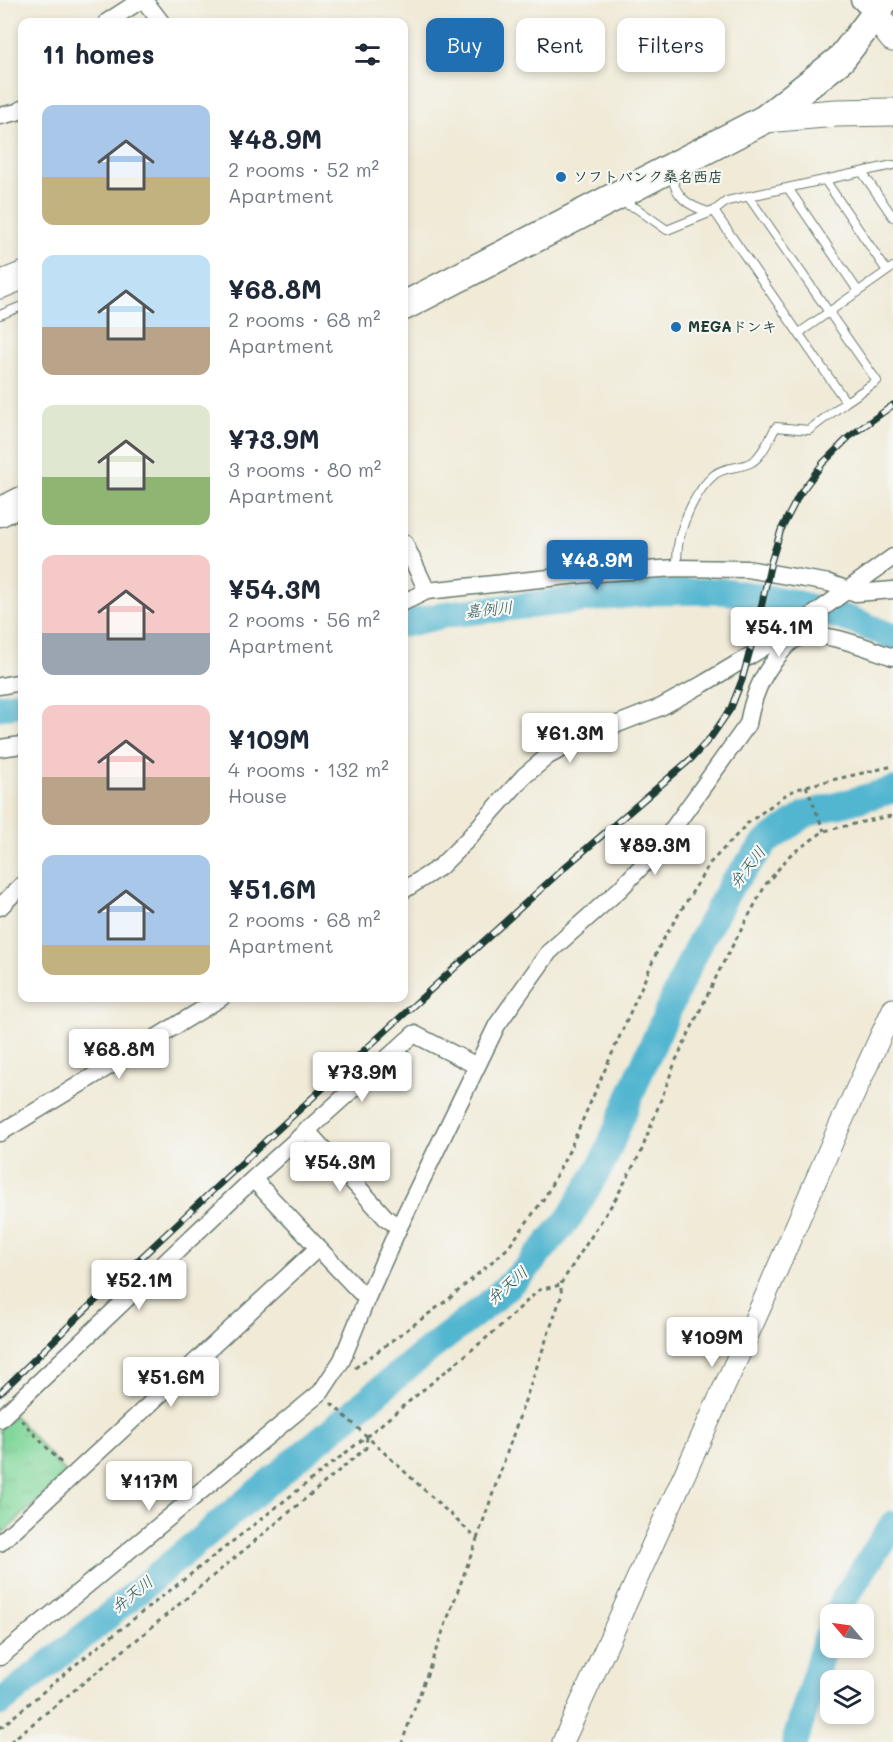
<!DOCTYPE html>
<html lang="en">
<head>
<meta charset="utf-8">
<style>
  body { margin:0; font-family:Mali,"Klee One",sans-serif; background:#f6f6f7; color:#1f2937; height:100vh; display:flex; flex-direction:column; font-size:22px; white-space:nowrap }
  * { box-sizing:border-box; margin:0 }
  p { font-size:20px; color:#747a83 }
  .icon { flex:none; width:33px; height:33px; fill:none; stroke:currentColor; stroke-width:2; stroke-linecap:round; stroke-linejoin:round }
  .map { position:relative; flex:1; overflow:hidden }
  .drawer { position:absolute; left:18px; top:18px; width:390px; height:984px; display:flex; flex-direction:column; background:#fff; border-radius:12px; box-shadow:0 3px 9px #0003 }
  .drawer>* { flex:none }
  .banner { position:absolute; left:426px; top:18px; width:376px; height:54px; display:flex; gap:12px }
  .needle { width:39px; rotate:299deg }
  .fabs { position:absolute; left:820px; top:1604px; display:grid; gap:12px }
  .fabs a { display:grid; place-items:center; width:54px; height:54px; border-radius:12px; background:#fff; box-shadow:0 3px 9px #0003; font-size:30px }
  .price { position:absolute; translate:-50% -51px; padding:0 14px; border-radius:6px; background:#fff; color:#222; font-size:20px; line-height:39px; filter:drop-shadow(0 2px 3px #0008) }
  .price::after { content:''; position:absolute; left:50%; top:36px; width:18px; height:14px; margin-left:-9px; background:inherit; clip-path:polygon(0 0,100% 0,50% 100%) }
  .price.active { background:#1f6fb2; color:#fff }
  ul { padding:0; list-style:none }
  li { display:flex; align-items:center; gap:18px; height:150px; padding:0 24px }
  li span { display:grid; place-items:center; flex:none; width:168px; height:120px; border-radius:12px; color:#555 }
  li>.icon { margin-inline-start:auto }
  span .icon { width:72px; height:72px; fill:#fffc; stroke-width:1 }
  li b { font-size:26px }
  h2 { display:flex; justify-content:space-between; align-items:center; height:72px; padding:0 24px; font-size:26px }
  .chip { padding:0 21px; border-radius:12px; background:#fff; box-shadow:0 3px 9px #0003; font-size:21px; line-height:54px }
  .chip.active { background:#1f6fb2; color:#fff }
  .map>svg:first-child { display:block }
  .park { fill:url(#park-tufts); stroke:#508a68; stroke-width:1.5 }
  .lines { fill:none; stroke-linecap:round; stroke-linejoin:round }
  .river { stroke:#52b6d0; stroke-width:27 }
  .service-casing { stroke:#687a6d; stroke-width:10 }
  .minor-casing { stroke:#687a6d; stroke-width:19 }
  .tertiary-casing { stroke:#687a6d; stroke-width:23 }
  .primary-casing { stroke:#687a6d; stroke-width:29 }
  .trunk-casing { stroke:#687a6d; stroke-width:31 }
  .path { stroke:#687a6d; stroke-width:3; stroke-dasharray:4.5 4.5; stroke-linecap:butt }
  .service { stroke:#fff; stroke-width:8 }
  .minor { stroke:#fff; stroke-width:16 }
  .tertiary { stroke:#fff; stroke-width:21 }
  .primary { stroke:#fff; stroke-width:27 }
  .trunk { stroke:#fff; stroke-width:28 }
  .rail-casing { stroke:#1f3d34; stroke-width:7 }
  .rail { stroke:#f6f6f2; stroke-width:4.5; stroke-dasharray:14; stroke-linecap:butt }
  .poi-dot { fill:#1f6fb2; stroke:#f6f6f2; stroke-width:2 }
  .labels { text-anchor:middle; stroke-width:4.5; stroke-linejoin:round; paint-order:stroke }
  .poi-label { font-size:15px; font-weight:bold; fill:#1f3d34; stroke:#f6f6f2; text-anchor:start }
  .water-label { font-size:16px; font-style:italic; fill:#2c5b5b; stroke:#f6f6f2 }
</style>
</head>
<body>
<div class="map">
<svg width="893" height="1742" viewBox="0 0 893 1742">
  <defs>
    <pattern id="park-tufts" width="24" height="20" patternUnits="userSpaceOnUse" patternTransform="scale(1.5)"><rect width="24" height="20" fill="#82d89b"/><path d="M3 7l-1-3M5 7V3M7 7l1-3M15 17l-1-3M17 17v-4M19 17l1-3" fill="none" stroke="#70ba86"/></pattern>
  </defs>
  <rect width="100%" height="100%" fill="#f6f6f2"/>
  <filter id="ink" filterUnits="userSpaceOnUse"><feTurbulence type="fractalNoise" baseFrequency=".0167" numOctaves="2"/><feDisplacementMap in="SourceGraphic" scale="12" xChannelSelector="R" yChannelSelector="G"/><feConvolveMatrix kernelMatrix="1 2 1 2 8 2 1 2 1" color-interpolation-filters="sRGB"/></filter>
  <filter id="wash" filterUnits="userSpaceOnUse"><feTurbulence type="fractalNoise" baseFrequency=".008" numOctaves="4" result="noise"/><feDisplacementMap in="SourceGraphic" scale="24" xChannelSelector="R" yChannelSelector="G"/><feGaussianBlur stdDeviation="1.35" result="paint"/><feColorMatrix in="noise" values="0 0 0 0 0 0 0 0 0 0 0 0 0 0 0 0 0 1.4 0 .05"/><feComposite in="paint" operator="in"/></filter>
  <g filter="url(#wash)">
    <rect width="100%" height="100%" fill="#f0ead7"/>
    <path class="park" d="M 14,1415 L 67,1474 L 3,1533 L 0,1523 L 0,1429 Z"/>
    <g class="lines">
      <path class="river" d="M 404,624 L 448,614 L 654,592 L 724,591 L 792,602 L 854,621 L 893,637
        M 0,707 L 22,703
        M 837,1614 L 844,1599 L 893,1524
        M 0,1703 L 90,1631 L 418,1358 L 487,1305 L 526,1269 L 570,1217 L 604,1160 L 638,1077 L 695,951 L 732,884 L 766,842 L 806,814 L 893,790
        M 795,1742 L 824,1645 L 831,1629"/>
    </g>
  </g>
  <g filter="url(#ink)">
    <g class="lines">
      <g class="service-casing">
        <path id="service" d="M 862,172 L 893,217
          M 671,173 C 675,196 687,206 709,212
          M 825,180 L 887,271
          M 788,188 L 858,291
          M 748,196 L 877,381 L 846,402
          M 619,202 L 636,208 L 667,230 L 714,211 L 727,201 L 893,165
          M 0,315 L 22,306
          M 799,333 L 893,267
          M 677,568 C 677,559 677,549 679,540 C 684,519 696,490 714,475 C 725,466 740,469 752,462 C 763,455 770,437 776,427 L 809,430 L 846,402 L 714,211"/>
      </g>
      <g class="minor-casing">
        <path id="minor" d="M 144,0 L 161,22
          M 859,0 L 875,15
          M 107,22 L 141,0
          M 0,116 L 17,112 L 22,109
          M 404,542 L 427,591
          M 404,602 L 427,591 L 597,573 L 677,568 L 747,569 L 829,583 L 856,593 L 893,590
          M 0,686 L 22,682
          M 0,748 L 22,745
          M 404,890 L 440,867 L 466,841 L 524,776 L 548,756 L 582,738 L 661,707 L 703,684 L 791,631 L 893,557
          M 0,907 L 22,885
          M 306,1130 L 386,1218 L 399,1227
          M 0,1133 L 221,998
          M 253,1179 L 359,1291 L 367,1298
          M 0,1419 L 253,1179 L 414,1034 L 477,1066
          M 0,1543 L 318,1248
          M 0,1657 L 321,1392 L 342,1360 L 367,1298 L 399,1227 L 497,1025 L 549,952 L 620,889 L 659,848 L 748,724 C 752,701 760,678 775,660 C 780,653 786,645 794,640 C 817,626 869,649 893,657"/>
      </g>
      <g class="tertiary-casing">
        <path id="tertiary" d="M 563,1742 L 766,1295 L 835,1136 L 893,1009"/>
      </g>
      <g class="primary-casing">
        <path id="primary" d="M 875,15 L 893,38
          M 765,119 L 836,113 L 893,112
          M 0,285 L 22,276"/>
      </g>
      <g class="trunk-casing">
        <path id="trunk" d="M 404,306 L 765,119 L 841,59 L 875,15 L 884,0
          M 0,512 L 22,501"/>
      </g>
      <path class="path" d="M 806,786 L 824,831
        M 355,1368 L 450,1298 L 508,1248 L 545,1197 L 569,1151 L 660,945 L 710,863 L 748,823 L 788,793 L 806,786 L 893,766
        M 331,1403 L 477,1539 L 402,1742
        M 21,1420 L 64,1466
        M 477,1539 L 562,1294 L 560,1285 L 616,1198 L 641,1152 L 676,1060 L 722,965 L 766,884 L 790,855 L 824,831 L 884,817 L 893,816
        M 0,1728 L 80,1661 L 367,1436 L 496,1330 L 539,1290 L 560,1285
        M 10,1742 L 134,1642 L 366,1448 L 367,1436"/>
      <use href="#service" class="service"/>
      <use href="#minor" class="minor"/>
      <use href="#tertiary" class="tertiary"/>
      <use href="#primary" class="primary"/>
      <use href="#trunk" class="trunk"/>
      <g class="rail-casing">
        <path id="rail" d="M 0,1393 L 81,1314 L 276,1131 L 564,868 L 692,758 L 711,737 L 731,708 L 742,680 L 759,617 L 771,562 L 781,530 L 799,495 L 823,463 L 849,437 L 893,405"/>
      </g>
      <use href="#rail" class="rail"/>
    </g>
  </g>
  <g class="poi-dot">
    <circle cx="561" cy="177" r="6"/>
    <circle cx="676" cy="327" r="6"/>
  </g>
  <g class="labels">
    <g class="poi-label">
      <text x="573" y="182">ソフトバンク桑名西店</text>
      <text x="688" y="332">MEGAドンキ</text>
    </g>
    <g class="water-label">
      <text transform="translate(489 609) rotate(-6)" y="6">嘉例川</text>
      <text transform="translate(747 867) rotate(-52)" y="6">弁天川</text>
      <text transform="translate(507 1285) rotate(-41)" y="6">弁天川</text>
      <text transform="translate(132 1594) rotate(-39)" y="6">弁天川</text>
    </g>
  </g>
</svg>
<div class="fabs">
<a><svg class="needle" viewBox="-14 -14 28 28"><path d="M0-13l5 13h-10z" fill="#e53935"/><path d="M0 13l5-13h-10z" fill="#747a83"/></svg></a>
<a><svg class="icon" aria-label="layers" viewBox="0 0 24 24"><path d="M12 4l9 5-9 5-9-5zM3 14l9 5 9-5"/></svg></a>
</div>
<b class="price active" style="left:597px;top:591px">¥48.9M</b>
<b class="price" style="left:779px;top:658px">¥54.1M</b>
<b class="price" style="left:570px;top:764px">¥61.3M</b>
<b class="price" style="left:655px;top:876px">¥89.3M</b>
<b class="price" style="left:119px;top:1080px">¥68.8M</b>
<b class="price" style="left:362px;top:1103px">¥73.9M</b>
<b class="price" style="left:340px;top:1193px">¥54.3M</b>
<b class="price" style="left:139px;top:1311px">¥52.1M</b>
<b class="price" style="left:712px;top:1368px">¥109M</b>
<b class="price" style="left:171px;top:1408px">¥51.6M</b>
<b class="price" style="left:149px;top:1512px">¥117M</b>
<div class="banner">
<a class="chip active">Buy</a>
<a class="chip">Rent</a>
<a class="chip">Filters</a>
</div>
<section class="drawer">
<h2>11 homes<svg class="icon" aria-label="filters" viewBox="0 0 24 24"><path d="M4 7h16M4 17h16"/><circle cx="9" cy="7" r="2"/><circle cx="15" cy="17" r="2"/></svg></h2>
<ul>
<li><span style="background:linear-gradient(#a9c7e8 60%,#c2b280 0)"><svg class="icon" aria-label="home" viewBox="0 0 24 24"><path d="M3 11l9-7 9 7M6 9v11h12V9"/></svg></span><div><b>¥48.9M</b><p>2 rooms · 52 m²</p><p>Apartment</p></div></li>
<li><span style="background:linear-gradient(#bfe0f5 60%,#b9a48a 0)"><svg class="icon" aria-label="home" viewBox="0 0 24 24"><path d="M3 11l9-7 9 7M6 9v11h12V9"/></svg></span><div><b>¥68.8M</b><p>2 rooms · 68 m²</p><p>Apartment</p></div></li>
<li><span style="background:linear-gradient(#dfe7d0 60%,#8fb573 0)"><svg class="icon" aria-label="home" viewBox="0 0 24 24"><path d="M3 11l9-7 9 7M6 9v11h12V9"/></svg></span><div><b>¥73.9M</b><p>3 rooms · 80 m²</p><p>Apartment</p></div></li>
<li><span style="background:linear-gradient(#f6c9c9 65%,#9aa5b1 0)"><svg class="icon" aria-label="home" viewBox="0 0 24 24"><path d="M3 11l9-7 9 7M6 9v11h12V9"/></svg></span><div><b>¥54.3M</b><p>2 rooms · 56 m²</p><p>Apartment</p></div></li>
<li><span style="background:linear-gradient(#f6c9c9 60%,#b9a48a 0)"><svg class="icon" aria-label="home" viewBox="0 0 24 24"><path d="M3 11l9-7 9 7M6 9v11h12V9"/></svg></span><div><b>¥109M</b><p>4 rooms · 132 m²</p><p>House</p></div></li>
<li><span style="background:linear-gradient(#a9c7e8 75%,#c2b280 0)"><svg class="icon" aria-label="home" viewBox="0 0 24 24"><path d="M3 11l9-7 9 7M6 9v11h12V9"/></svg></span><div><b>¥51.6M</b><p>2 rooms · 68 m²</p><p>Apartment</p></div></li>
</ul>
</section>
</div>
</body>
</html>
